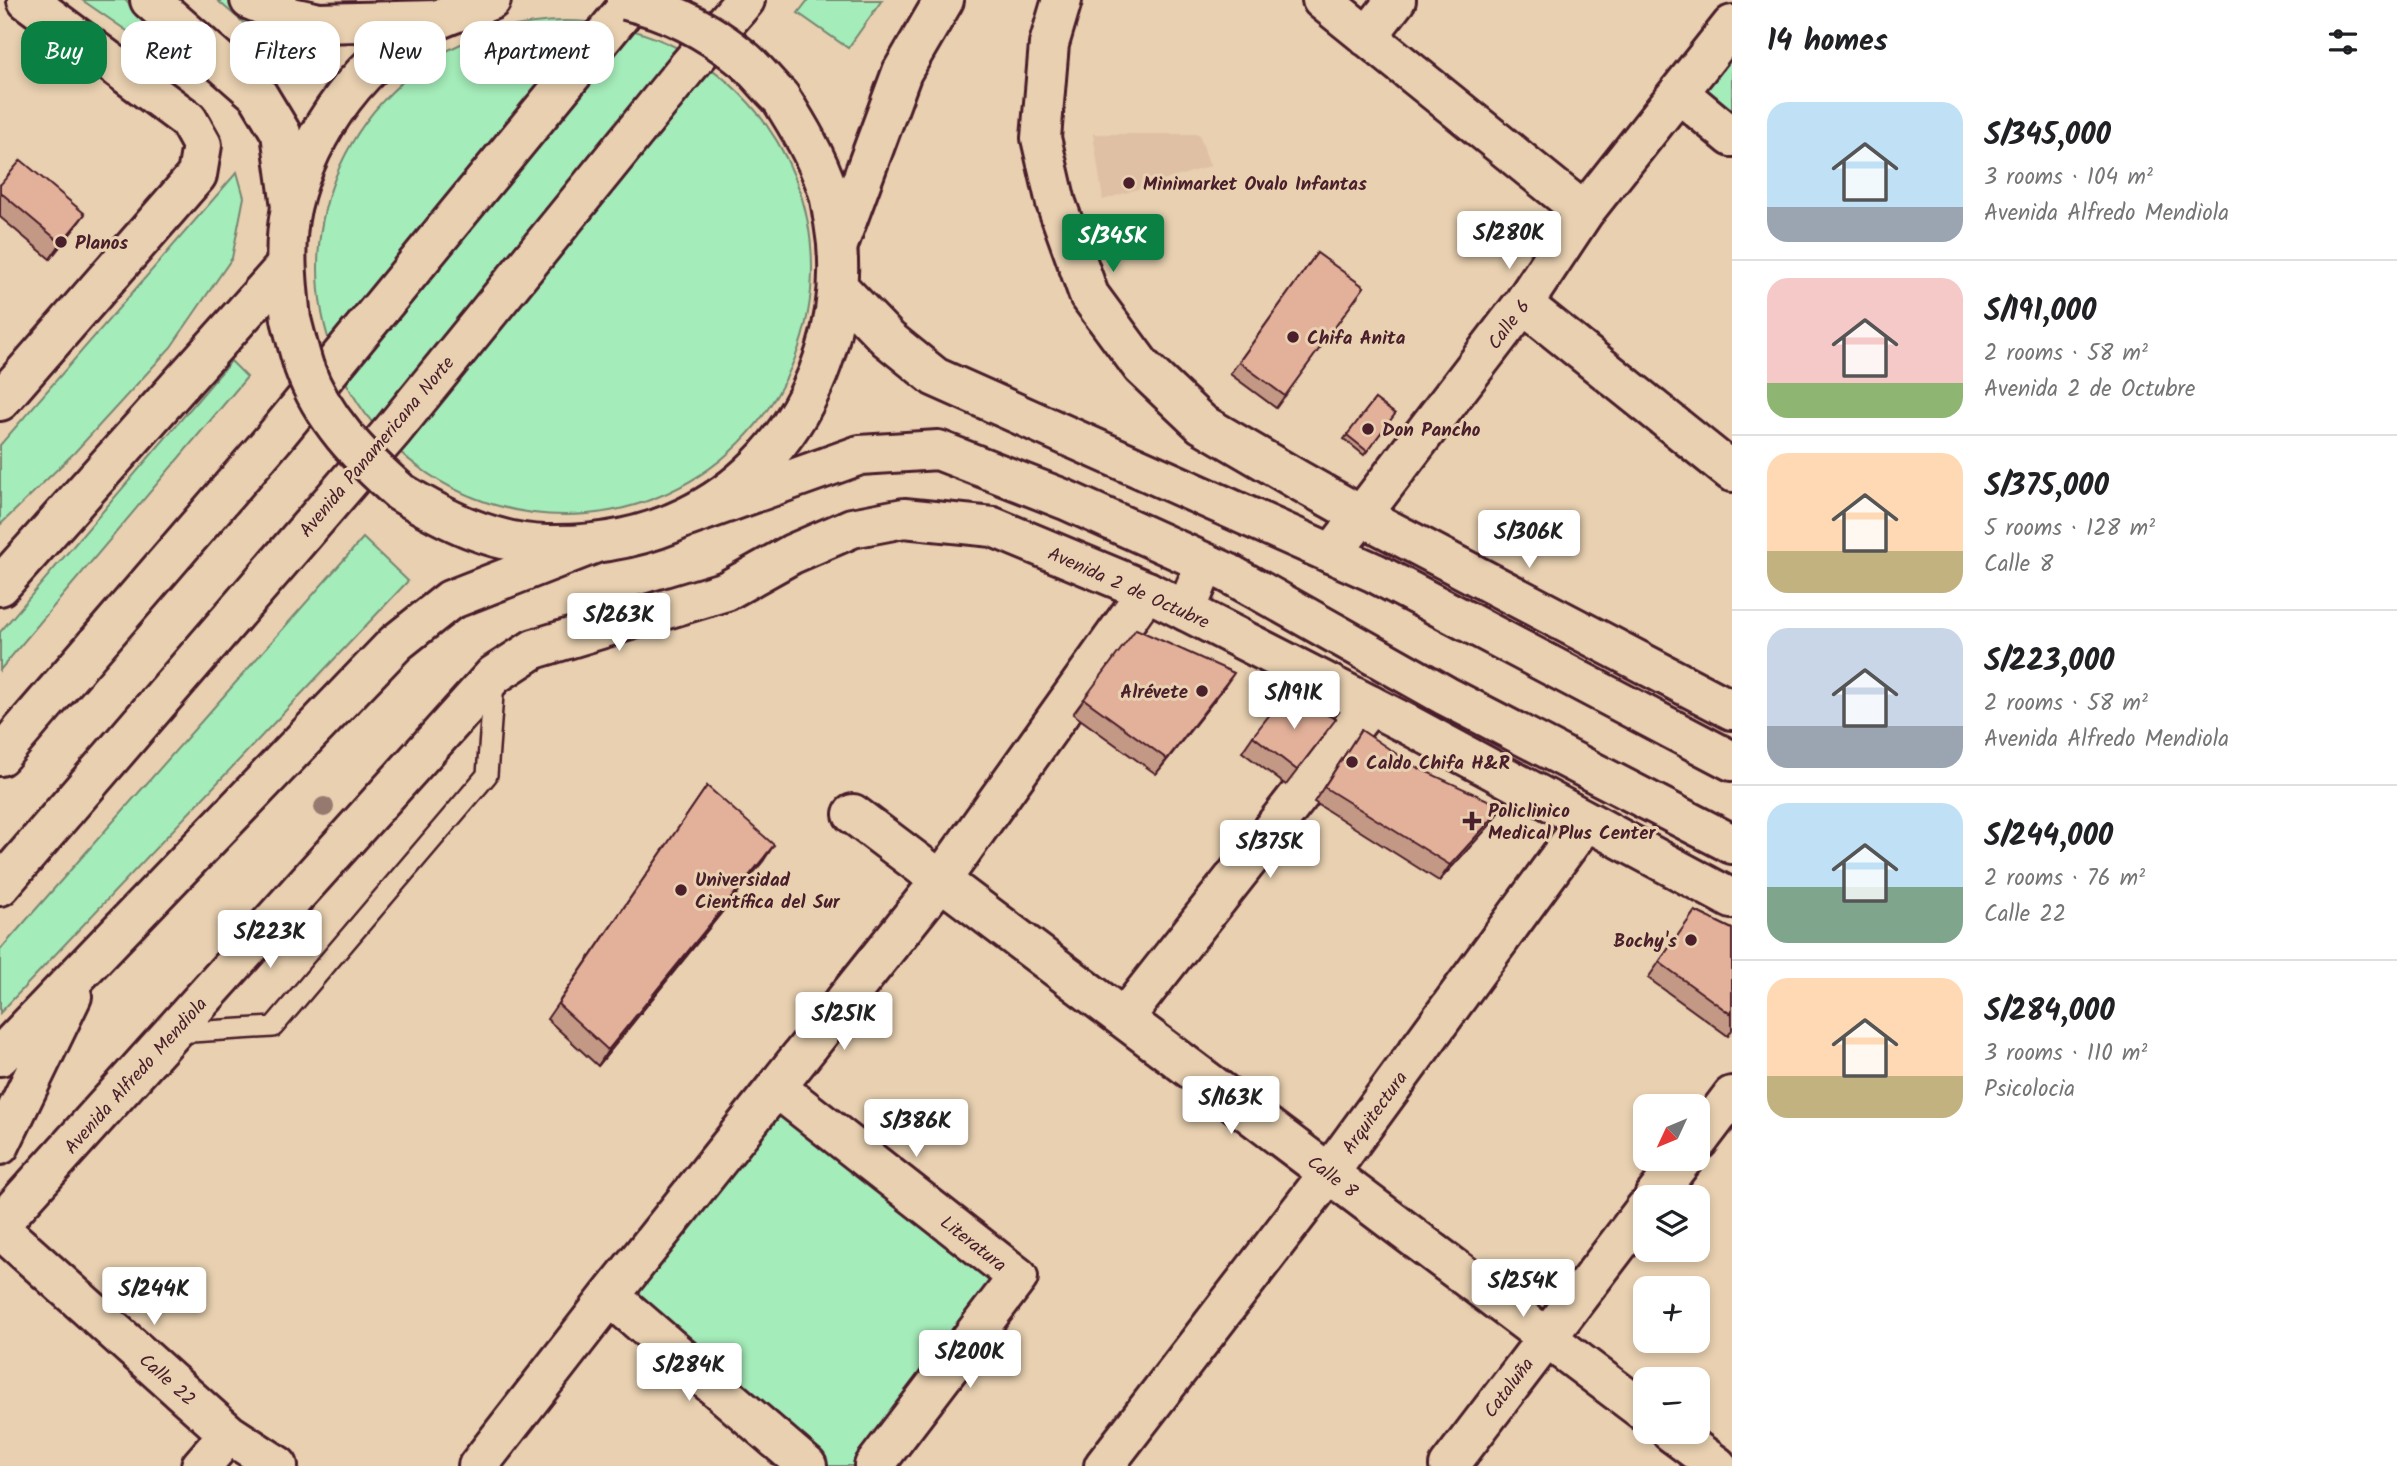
<!DOCTYPE html>
<html lang="en">
<head>
<meta charset="utf-8">
<style>
  body { margin:0; font-family:Kalam,sans-serif; background:#f6f6f6; color:#202124; height:100vh; display:flex; flex-direction:column; font-size:26px; white-space:nowrap }
  * { box-sizing:border-box; margin:0 }
  p { font-size:23px; color:#757577 }
  .icon { flex:none; width:38px; height:38px; fill:none; stroke:currentColor; stroke-width:2; stroke-linecap:round; stroke-linejoin:round }
  .map { position:relative; flex:1; overflow:hidden }
  .details { display:flex; flex-direction:column; background:#fff; width:665px }
  .details>* { flex:none }
  .banner { position:absolute; left:21px; top:21px; width:665px; height:63px; display:flex; gap:14px }
  .needle { width:46px; rotate:226deg }
  .buttons { position:absolute; left:1633px; top:1094px; display:grid; gap:14px }
  .buttons a { display:grid; place-items:center; width:77px; height:77px; border-radius:14px; background:#fff; box-shadow:0 4px 10px #0003; font-size:35px }
  .price { position:absolute; translate:-50% -60px; padding:0 16px; border-radius:7px; background:#fff; color:#222; font-size:23px; line-height:46px; filter:drop-shadow(0 2px 4px #0008) }
  .price::after { content:''; position:absolute; left:50%; top:42px; width:21px; height:16px; margin-left:-10px; background:inherit; clip-path:polygon(0 0,100% 0,50% 100%) }
  .price.selected { background:#0b8043; color:#fff }
  ul { padding:0; list-style:none }
  li { display:flex; align-items:center; gap:21px; height:175px; padding:0 35px }
  li+li { border-top:2px solid #e0e0e0 }
  li span { display:grid; place-items:center; flex:none; width:196px; height:140px; border-radius:21px; color:#555 }
  li>.icon { margin-inline-start:auto }
  span .icon { width:84px; height:84px; fill:#fffc; stroke-width:1 }
  li b { font-size:30px }
  h2 { display:flex; justify-content:space-between; align-items:center; height:84px; padding:0 35px; font-size:30px }
  .chip { padding:0 24px; border-radius:21px; background:#fff; box-shadow:0 4px 10px #0003; font-size:24px; line-height:63px }
  .chip.selected { background:#0b8043; color:#fff }
  main { display:flex; flex:1; min-height:0 }
  .map>svg:first-child { display:block }
  .built { fill:#e0c0a4 }
  .green { fill:#a4ecb9; stroke:#778672; stroke-width:2 }
  .lines { fill:none; stroke-linecap:round; stroke-linejoin:round }
  .lane-casing { stroke:#4a1f2b; stroke-width:24 }
  .street-casing { stroke:#4a1f2b; stroke-width:44 }
  .secondary-casing { stroke:#4a1f2b; stroke-width:44 }
  .primary-casing { stroke:#4a1f2b; stroke-width:44 }
  .highway-casing { stroke:#4a1f2b; stroke-width:44 }
  .lane { stroke:#e8d0b0; stroke-width:19 }
  .street { stroke:#e8d0b0; stroke-width:38 }
  .secondary { stroke:#e8d0b0; stroke-width:38 }
  .primary { stroke:#e8d0b0; stroke-width:38 }
  .highway { stroke:#e8d0b0; stroke-width:38 }
  .primary-bridge-casing { stroke:#4a1f2b; stroke-width:44; stroke-linecap:butt }
  .primary-bridge { stroke:#e8d0b0; stroke-width:38 }
  .tree { fill:#967a6f }
  .wall { fill:#c39884; stroke:#4a1f2b; stroke-width:2 }
  .shaded-wall { fill:#9f7c6c; stroke:#4a1f2b; stroke-width:2 }
  .building { fill:#e3b19a; stroke:#4a1f2b; stroke-width:2 }
  .poi-dot { fill:#4a1f2b; stroke:#e8d0b0; stroke-width:2.5 }
  .labels { text-anchor:middle; stroke-width:6; stroke-linejoin:round; paint-order:stroke }
  .poi-label { font-size:19px; font-weight:bold; fill:#4a1f2b; stroke:#e8d0b0; text-anchor:start }
  .street-label { font-size:19px; fill:#4a1f2b; stroke:#e8d0b0 }
</style>
</head>
<body>
<main>
<div class="map">
<svg width="1732" height="1466" viewBox="0 0 1732 1466">
  <rect width="100%" height="100%" fill="#e8d0b0"/>
  <filter id="ink" filterUnits="userSpaceOnUse"><feTurbulence type="fractalNoise" baseFrequency=".0143" numOctaves="2"/><feDisplacementMap in="SourceGraphic" scale="14" xChannelSelector="R" yChannelSelector="G"/><feConvolveMatrix kernelMatrix="1 2 1 2 8 2 1 2 1" color-interpolation-filters="sRGB"/></filter>
  <g filter="url(#ink)">
    <path class="built" d="M 1093,134 L 1199,134 L 1210,166 L 1103,200 Z"/>
    <path class="green" d="M 82,0 L 125,0 L 167,42 L 184,70 Z
      M 217,0 L 234,0 L 319,40 L 294,75 L 270,46 Z
      M 808,0 L 882,0 L 848,48 L 798,13 Z
      M318 268a247 247 0 1 1 494 0a247 247 0 1 1-494 0Z
      M 1732,52 L 1732,111 L 1704,88 Z
      M 237,172 L 244,197 L 232,258 L 171,347 L 74,453 L 0,525 L 0,445 Z
      M 231,361 L 247,377 L 0,670 L 0,632 Z
      M 363,538 L 408,581 L 0,1013 L 0,950 Z
      M 779,1102 L 1005,1282 L 863,1466 L 820,1466 L 625,1295 Z"/>
    <g class="lines">
      <g class="lane-casing">
        <path id="lane" d="M 175,1033 L 273,1027 L 487,775 L 494,681"/>
      </g>
      <g class="street-casing">
        <path id="street" d="M 1322,0 L 1584,212
          M 1367,37 L 1396,0
          M 1679,93 L 1732,137
          M 1523,304 L 1732,472
          M 0,401 L 197,175 L 202,145 L 188,120 L 27,0
          M 1332,554 L 1523,304 L 1584,212 L 1732,25
          M 853,814 L 1645,1412
          M 1124,1018 L 1370,705
          M 777,1088 L 1018,1277 L 874,1466
          M 1698,1141 L 1732,1096
          M 1654,1197 L 1684,1158
          M 0,1229 L 229,1434 L 278,1466
          M 610,1296 L 807,1466
          M 1671,1432 L 1717,1466
          M 201,1466 L 229,1434
          M 478,1466 L 610,1296 L 941,880 L 1147,591
          M 1104,1466 L 1329,1173 L 1586,821
          M 1449,1466 L 1645,1209"/>
      </g>
      <g class="secondary-casing">
        <path id="secondary" d="M 150,0 L 258,95 L 281,133 L 291,207
          M 250,0 L 292,17 L 319,23 L 436,20
          M 1062,0 L 1049,44 L 1041,138 L 1056,203 L 1089,295 L 1142,367 L 1202,424 L 1298,480 L 1362,516 L 1732,710
          M 0,1224 L 494,675 L 534,649 L 726,591 L 792,554 L 852,528 L 904,518 L 993,527 L 1147,591 L 1409,725 L 1732,899"/>
      </g>
      <g class="primary-casing">
        <path id="primary" d="M 839,288 L 888,339 L 935,377 L 1375,573 L 1732,761
          M 291,319 C 287,282 283,245 291,208 C 309,130 364,55 437,20 C 454,12 473,7 491,0
          M 400,492 C 444,519 493,544 547,545 C 595,546 643,538 686,517 C 795,465 855,340 834,222 C 832,212 831,201 828,191 C 817,157 799,127 780,97
          M 687,517 L 860,455 L 938,450 L 1066,500 L 1228,573 L 1446,696 L 1732,844
          M 1186,611 L 1205,564"/>
      </g>
      <g class="highway-casing">
        <path id="highway" d="M 838,245 L 902,72 L 944,0
          M 0,586 L 285,267
          M 0,756 L 274,438 L 633,0
          M 0,886 L 393,430 L 685,70 L 745,0
          M 0,1056 L 396,643 L 450,600 L 596,543
          M 0,1145 L 72,996"/>
      </g>
      <use href="#lane" class="lane"/>
      <use href="#street" class="street"/>
      <use href="#secondary" class="secondary"/>
      <use href="#primary" class="primary"/>
      <use href="#highway" class="highway"/>
      <g class="primary-bridge-casing">
        <path id="primary-bridge" d="M 626,0 C 668,10 708,30 742,58 C 756,69 767,85 780,97
          M 291,319 C 295,335 299,351 304,367 C 322,418 360,457 400,492"/>
      </g>
      <use href="#primary-bridge" class="primary-bridge"/>
    </g>
    <circle class="tree" cx="324" cy="807" r="10"/>
    <path class="wall" d="M 0,185 L 74,229 L 50,259 L 0,217 Z
      M 1317,253 L 1364,287 L 1276,408 L 1230,374 Z
      M 1375,399 L 1395,414 L 1364,455 L 1344,439 Z
      M 1223,689 L 1156,774 L 1073,714 L 1084,699 Z
      M 1361,730 L 1492,823 L 1439,881 L 1314,802 Z
      M 1325,734 L 1286,785 L 1242,752 L 1253,736 Z
      M 707,786 L 764,860 L 598,1066 L 547,1019 Z
      M 1695,911 L 1732,929 L 1732,1030 L 1728,1036 L 1648,978 Z"/>
    <path class="shaded-wall" d="M 85,214 L 74,229 L 50,259 L 61,243 Z
      M 1234,673 L 1223,689 L 1156,774 L 1167,759 Z
      M 1503,807 L 1492,823 L 1439,881 L 1450,865 Z
      M 774,845 L 764,860 L 598,1066 L 608,1050 Z"/>
    <path class="building" d="M 21,160 L 85,214 L 61,243 L 0,192 L 0,185 Z
      M 1317,253 L 1364,287 L 1285,396 L 1239,362 Z
      M 1375,399 L 1395,414 L 1367,451 L 1347,435 Z
      M 1136,629 L 1234,673 L 1167,759 L 1084,699 Z
      M 1285,695 L 1336,719 L 1297,770 L 1253,736 Z
      M 1361,730 L 1416,767 L 1503,807 L 1450,865 L 1324,787 Z
      M 707,786 L 774,845 L 608,1050 L 558,1004 Z
      M 1695,911 L 1732,929 L 1732,1015 L 1659,962 Z"/>
  </g>
  <g class="poi-dot">
    <circle cx="1129" cy="183" r="7"/>
    <circle cx="61" cy="242" r="7"/>
    <circle cx="1293" cy="337" r="7"/>
    <circle cx="1368" cy="429" r="7"/>
    <circle cx="1202" cy="691" r="7"/>
    <circle cx="1352" cy="762" r="7"/>
    <path d="M1468.5 810.5h7v7h7v7h-7v7h-7v-7h-7v-7h7z"/>
    <circle cx="681" cy="890" r="7"/>
    <circle cx="1691" cy="940" r="7"/>
  </g>
  <g class="labels">
    <g class="poi-label">
      <text x="1143" y="190">Minimarket Ovalo Infantas</text>
      <text x="75" y="249">Planos</text>
      <text x="1307" y="344">Chifa Anita</text>
      <text x="1382" y="436">Don Pancho</text>
      <text x="1188" y="698" text-anchor="end">Alrévete</text>
      <text x="1366" y="769">Caldo Chifa H&amp;R</text>
      <text x="1488" y="817">Policlinico<tspan x="1488" dy="22">Medical Plus Center</tspan></text>
      <text x="695" y="886">Universidad<tspan x="695" dy="22">Científica del Sur</tspan></text>
      <text x="1677" y="947" text-anchor="end">Bochy's</text>
    </g>
    <g class="street-label">
      <text transform="translate(1508 324) rotate(-53)" y="7">Calle 6</text>
      <text transform="translate(376 446) rotate(-50)" y="7">Avenida Panamericana Norte</text>
      <text transform="translate(1129 587) rotate(24)" y="7">Avenida 2 de Octubre</text>
      <text transform="translate(135 1075) rotate(-48)" y="7">Avenida Alfredo Mendiola</text>
      <text transform="translate(1374 1112) rotate(-54)" y="7">Arquitectura</text>
      <text transform="translate(1333 1176) rotate(37)" y="7">Calle 8</text>
      <text transform="translate(974 1243) rotate(38)" y="7">Literatura</text>
      <text transform="translate(168 1379) rotate(42)" y="7">Calle 22</text>
      <text transform="translate(1508 1387) rotate(-53)" y="7">Cataluña</text>
    </g>
  </g>
</svg>
<div class="buttons">
<a><svg class="needle" viewBox="-14 -14 28 28"><path d="M0-13l5 13h-10z" fill="#e53935"/><path d="M0 13l5-13h-10z" fill="#757577"/></svg></a>
<a><svg class="icon" aria-label="layers" viewBox="0 0 24 24"><path d="M12 4l9 5-9 5-9-5zM3 14l9 5 9-5"/></svg></a>
<a>+</a>
<a>−</a>
</div>
<b class="price" style="left:1509px;top:271px">S/280K</b>
<b class="price selected" style="left:1113px;top:274px">S/345K</b>
<b class="price" style="left:1529px;top:570px">S/306K</b>
<b class="price" style="left:619px;top:653px">S/263K</b>
<b class="price" style="left:1294px;top:731px">S/191K</b>
<b class="price" style="left:1270px;top:880px">S/375K</b>
<b class="price" style="left:270px;top:970px">S/223K</b>
<b class="price" style="left:844px;top:1052px">S/251K</b>
<b class="price" style="left:1231px;top:1136px">S/163K</b>
<b class="price" style="left:916px;top:1159px">S/386K</b>
<b class="price" style="left:1523px;top:1319px">S/254K</b>
<b class="price" style="left:154px;top:1327px">S/244K</b>
<b class="price" style="left:970px;top:1390px">S/200K</b>
<b class="price" style="left:689px;top:1403px">S/284K</b>
<div class="banner">
<a class="chip selected">Buy</a>
<a class="chip">Rent</a>
<a class="chip">Filters</a>
<a class="chip">New</a>
<a class="chip">Apartment</a>
</div>
</div>
<section class="details">
<h2>14 homes<svg class="icon" aria-label="filters" viewBox="0 0 24 24"><path d="M4 7h16M4 17h16"/><circle cx="9" cy="7" r="2"/><circle cx="15" cy="17" r="2"/></svg></h2>
<ul>
<li><span style="background:linear-gradient(#bfe0f5 75%,#9aa5b1 0)"><svg class="icon" aria-label="home" viewBox="0 0 24 24"><path d="M3 11l9-7 9 7M6 9v11h12V9"/></svg></span><div><b>S/345,000</b><p>3 rooms · 104 m²</p><p>Avenida Alfredo Mendiola</p></div></li>
<li><span style="background:linear-gradient(#f6c9c9 75%,#8fb573 0)"><svg class="icon" aria-label="home" viewBox="0 0 24 24"><path d="M3 11l9-7 9 7M6 9v11h12V9"/></svg></span><div><b>S/191,000</b><p>2 rooms · 58 m²</p><p>Avenida 2 de Octubre</p></div></li>
<li><span style="background:linear-gradient(#ffd9b3 70%,#c2b280 0)"><svg class="icon" aria-label="home" viewBox="0 0 24 24"><path d="M3 11l9-7 9 7M6 9v11h12V9"/></svg></span><div><b>S/375,000</b><p>5 rooms · 128 m²</p><p>Calle 8</p></div></li>
<li><span style="background:linear-gradient(#c9d6e8 70%,#9aa5b1 0)"><svg class="icon" aria-label="home" viewBox="0 0 24 24"><path d="M3 11l9-7 9 7M6 9v11h12V9"/></svg></span><div><b>S/223,000</b><p>2 rooms · 58 m²</p><p>Avenida Alfredo Mendiola</p></div></li>
<li><span style="background:linear-gradient(#bfe0f5 60%,#7fa58c 0)"><svg class="icon" aria-label="home" viewBox="0 0 24 24"><path d="M3 11l9-7 9 7M6 9v11h12V9"/></svg></span><div><b>S/244,000</b><p>2 rooms · 76 m²</p><p>Calle 22</p></div></li>
<li><span style="background:linear-gradient(#ffd9b3 70%,#c2b280 0)"><svg class="icon" aria-label="home" viewBox="0 0 24 24"><path d="M3 11l9-7 9 7M6 9v11h12V9"/></svg></span><div><b>S/284,000</b><p>3 rooms · 110 m²</p><p>Psicolocia</p></div></li>
</ul>
</section>
</main>
</body>
</html>
